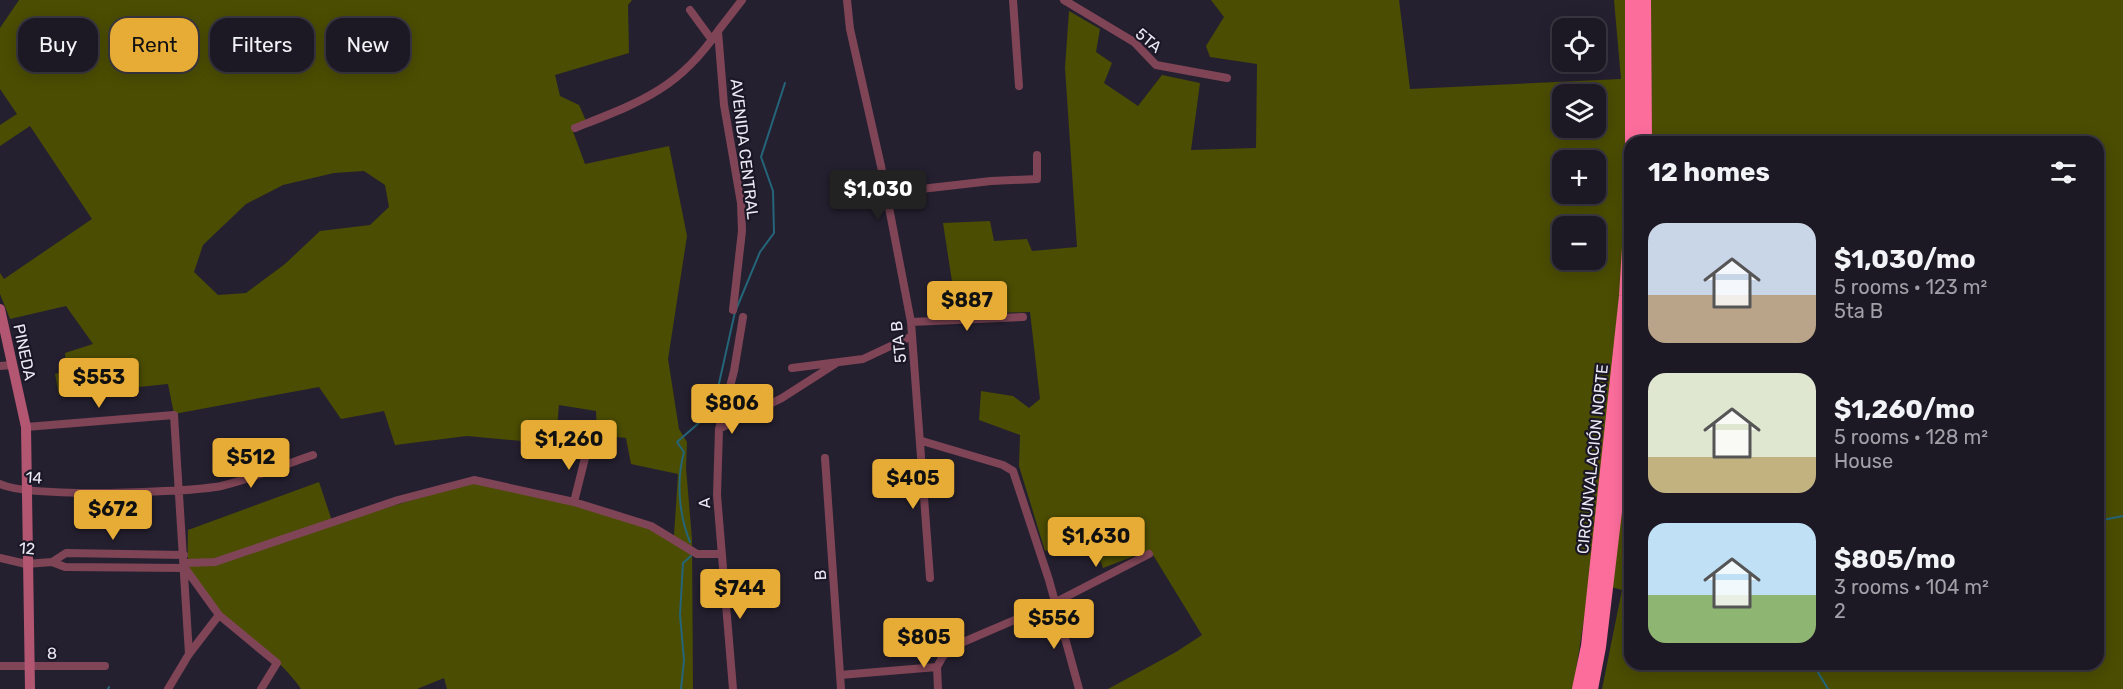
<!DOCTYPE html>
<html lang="en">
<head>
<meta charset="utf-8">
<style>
  body { margin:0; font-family:Rubik,sans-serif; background:#25212c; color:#f1f3f6; height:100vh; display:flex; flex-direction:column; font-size:22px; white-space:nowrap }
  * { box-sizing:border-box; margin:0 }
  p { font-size:20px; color:#a0a0a6 }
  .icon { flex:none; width:33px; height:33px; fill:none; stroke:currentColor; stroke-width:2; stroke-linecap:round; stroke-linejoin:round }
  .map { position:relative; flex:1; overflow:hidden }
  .side { position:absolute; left:1624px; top:136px; width:480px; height:534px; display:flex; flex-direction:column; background:#1c1824; border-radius:18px; box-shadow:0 3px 15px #0003,0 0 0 2px #3a3741 }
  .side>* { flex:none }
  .banner { position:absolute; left:18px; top:18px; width:570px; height:54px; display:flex; gap:12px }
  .controls { position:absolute; left:1552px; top:18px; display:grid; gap:12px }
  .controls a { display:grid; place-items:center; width:54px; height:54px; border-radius:12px; background:#1c1824; box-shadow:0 3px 15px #0003,0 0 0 2px #3a3741; font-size:30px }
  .price { position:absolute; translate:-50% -51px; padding:0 14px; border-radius:6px; background:#e7ac36; color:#111; font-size:20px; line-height:39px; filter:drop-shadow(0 2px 3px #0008) }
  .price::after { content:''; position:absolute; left:50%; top:36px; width:18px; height:14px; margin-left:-9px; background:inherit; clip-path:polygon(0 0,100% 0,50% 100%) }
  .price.on { background:#222; color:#fff }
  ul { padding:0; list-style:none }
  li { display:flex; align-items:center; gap:18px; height:150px; padding:0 24px }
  li span { display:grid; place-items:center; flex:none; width:168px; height:120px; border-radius:18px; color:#555 }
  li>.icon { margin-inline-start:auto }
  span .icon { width:72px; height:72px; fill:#fffc; stroke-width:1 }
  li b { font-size:26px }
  h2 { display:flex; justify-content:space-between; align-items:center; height:72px; padding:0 24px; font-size:26px }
  .tag { padding:0 21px; border-radius:18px; background:#1c1824; box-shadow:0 3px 15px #0003,0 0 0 2px #3a3741; font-size:21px; line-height:54px }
  .tag.on { background:#e7ac36; color:#111 }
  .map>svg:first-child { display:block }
  .green { fill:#4b4d03; fill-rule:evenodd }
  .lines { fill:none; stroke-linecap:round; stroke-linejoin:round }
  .stream { stroke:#246579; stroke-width:2 }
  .street { stroke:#7f4556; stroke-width:8 }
  .secondary { stroke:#b25672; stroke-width:10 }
  .highway { stroke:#fc6d9c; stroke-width:14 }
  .labels { text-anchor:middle; stroke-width:4.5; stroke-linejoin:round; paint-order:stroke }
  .street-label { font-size:16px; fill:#ebe9f4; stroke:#1b1726 }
</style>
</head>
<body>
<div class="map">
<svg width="2123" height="689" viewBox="0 0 2123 689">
  <rect width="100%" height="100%" fill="#252030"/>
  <path class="green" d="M 19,0 L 632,0 L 628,5 L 629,53 L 555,75 L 560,96 L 579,105 L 586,121 L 572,129 L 585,164 L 669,146 L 687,236 L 668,359 L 679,429 L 687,442 L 686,468 L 692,539 L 693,689 L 447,689 L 444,678 L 417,689 L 301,689 C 272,645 215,626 192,576 C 186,564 188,543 188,530 L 319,482 L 333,524 L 472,482 L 574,502 L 674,536 L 678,474 L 631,464 L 626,438 L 597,435 L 596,411 L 559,405 L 555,450 L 522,441 L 467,436 L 395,445 L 384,411 L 341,419 L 319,387 L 174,414 L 168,384 L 59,395 L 55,374 L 67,371 L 65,353 L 93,344 L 66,306 L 10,319 L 0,294 L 0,273 L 4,279 L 92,219 L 30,126 L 0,146 L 0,125 L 17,114 L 0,89 L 0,28 ZM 364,171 L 385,185 L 389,207 L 370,225 L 320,231 L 285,264 L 246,293 L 218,295 L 194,272 L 203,245 L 246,204 L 283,185 L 334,173 Z
    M 1211,0 L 1399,0 L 1410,89 L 1621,79 L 1614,0 L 2123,0 L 2123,689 L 1602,689 L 1622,590 L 1590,581 L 1573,689 L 1108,689 L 1176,652 L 1202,635 L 1150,550 L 1103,568 L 1092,537 L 1045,551 L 1019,466 L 1020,435 L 979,420 L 981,391 L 1013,396 L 1029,408 L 1040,399 L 1030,312 L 957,314 L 943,223 L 990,221 L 994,241 L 1027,239 L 1032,251 L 1077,247 L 1065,68 L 1069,11 L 1100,29 L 1096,52 L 1112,63 L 1104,83 L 1138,106 L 1162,75 L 1200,83 L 1191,150 L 1256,148 L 1257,64 L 1210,57 L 1206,46 L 1224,17 ZM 1563,94 L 1596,94 L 1596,128 L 1563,128 ZM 1630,142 L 2098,142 L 2098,664 L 1630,664 ZM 1563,160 L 1596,160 L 1596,194 L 1563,194 ZM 1563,226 L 1596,226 L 1596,260 L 1563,260 Z"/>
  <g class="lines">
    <path class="stream" d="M 2098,521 L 2123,516
      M 690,542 C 679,515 676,481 684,452 L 677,442 L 700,422 L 711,419 L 735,312 L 760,252 L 774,233 L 773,191 L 761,157 L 785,83
      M 1813,664 L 1828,689
      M 108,689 L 109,687
      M 681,689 L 684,660 L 680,615 L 683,563 L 691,556"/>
    <path class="street" d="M 847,0 L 850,29 L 881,166 L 911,322 L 930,578
      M 1013,0 L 1019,86
      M 1064,0 L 1134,42 L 1156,65 L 1227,78
      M 690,10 L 712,40
      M 575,128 C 638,103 678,90 718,31
      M 886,193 L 991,181 L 1037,179 L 1037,155
      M 733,310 L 742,231 L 741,203 L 724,105 L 718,31 L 742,0
      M 911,322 L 1023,317
      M 0,366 L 13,365
      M 792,368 L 863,359 L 912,336
      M 26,427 L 174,415 L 189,654
      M 719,429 L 782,398 L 835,364
      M 922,441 L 1003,465 L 1013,471 L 1049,580 L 1079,689
      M 825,458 L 841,689
      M 0,484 C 29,498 186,493 221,486 C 252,479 283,465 313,455
      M 574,502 L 588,446
      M 0,558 L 26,564 L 52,562 L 65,567 L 185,568
      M 52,562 L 66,553 L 184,555
      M 185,563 L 215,562 L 398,500 L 474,480 L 574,502 L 651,526 L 697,554 L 721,554
      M 185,568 L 219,615 L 277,663 L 261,689
      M 0,666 L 105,666
      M 840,675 L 937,667
      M 168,689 L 189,654 L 219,615
      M 733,689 L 717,495 L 719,429 L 734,371 L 743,317
      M 938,689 L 937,667 L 943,656 L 961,643 L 1054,603 L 1149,554"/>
    <path class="secondary" d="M 0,309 L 26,427 L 30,689"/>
    <path class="highway" d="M 1632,0 L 1632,142
      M 1644,0 L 1645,142
      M 1579,689 L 1588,646 L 1626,296 L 1630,232
      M 1591,689 L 1599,647 L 1630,385"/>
  </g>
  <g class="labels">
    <g class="street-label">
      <text transform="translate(1149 40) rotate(40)" y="6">5TA</text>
      <text transform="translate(745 149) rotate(83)" y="6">AVENIDA CENTRAL</text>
      <text transform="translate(898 342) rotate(-96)" y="6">5TA B</text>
      <text transform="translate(25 352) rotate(78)" y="6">PINEDA</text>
      <text transform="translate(1592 459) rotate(-84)" y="6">CIRCUNVALACIÓN NORTE</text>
      <text transform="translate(34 477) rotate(4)" y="6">14</text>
      <text transform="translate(704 503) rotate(-93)" y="6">A</text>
      <text transform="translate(27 548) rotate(5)" y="6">12</text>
      <text transform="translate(820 575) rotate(-94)" y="6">B</text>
      <text transform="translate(52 653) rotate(-1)" y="6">8</text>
    </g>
  </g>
</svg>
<div class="controls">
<a><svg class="icon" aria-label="locate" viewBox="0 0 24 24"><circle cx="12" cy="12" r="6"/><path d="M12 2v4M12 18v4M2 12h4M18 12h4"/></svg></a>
<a><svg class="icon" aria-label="layers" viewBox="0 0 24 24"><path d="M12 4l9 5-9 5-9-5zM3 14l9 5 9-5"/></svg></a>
<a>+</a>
<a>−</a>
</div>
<b class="price on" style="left:878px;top:221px">$1,030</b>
<b class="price" style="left:967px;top:332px">$887</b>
<b class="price" style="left:99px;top:409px">$553</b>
<b class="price" style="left:732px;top:435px">$806</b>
<b class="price" style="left:569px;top:471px">$1,260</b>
<b class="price" style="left:251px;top:489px">$512</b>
<b class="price" style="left:913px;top:510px">$405</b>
<b class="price" style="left:113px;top:541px">$672</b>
<b class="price" style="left:1096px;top:568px">$1,630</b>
<b class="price" style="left:740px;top:620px">$744</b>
<b class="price" style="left:1054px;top:650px">$556</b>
<b class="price" style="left:924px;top:669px">$805</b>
<div class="banner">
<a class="tag">Buy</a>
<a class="tag on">Rent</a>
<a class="tag">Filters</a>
<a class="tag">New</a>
</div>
<section class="side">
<h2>12 homes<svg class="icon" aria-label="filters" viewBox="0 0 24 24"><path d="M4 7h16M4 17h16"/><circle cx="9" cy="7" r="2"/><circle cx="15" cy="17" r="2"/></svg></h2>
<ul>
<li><span style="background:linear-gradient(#c9d6e8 60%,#b9a48a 0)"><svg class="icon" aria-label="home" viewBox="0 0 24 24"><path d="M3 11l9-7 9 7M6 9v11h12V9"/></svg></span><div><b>$1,030/mo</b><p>5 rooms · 123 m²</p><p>5ta B</p></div></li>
<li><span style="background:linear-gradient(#dfe7d0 70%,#c2b280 0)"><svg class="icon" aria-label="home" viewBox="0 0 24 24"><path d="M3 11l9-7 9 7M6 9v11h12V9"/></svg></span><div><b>$1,260/mo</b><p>5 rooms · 128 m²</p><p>House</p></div></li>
<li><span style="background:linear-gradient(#bfe0f5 60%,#8fb573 0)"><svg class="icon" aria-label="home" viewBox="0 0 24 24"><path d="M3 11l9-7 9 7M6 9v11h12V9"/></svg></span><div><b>$805/mo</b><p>3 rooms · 104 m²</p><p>2</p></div></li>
</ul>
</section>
</div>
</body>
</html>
